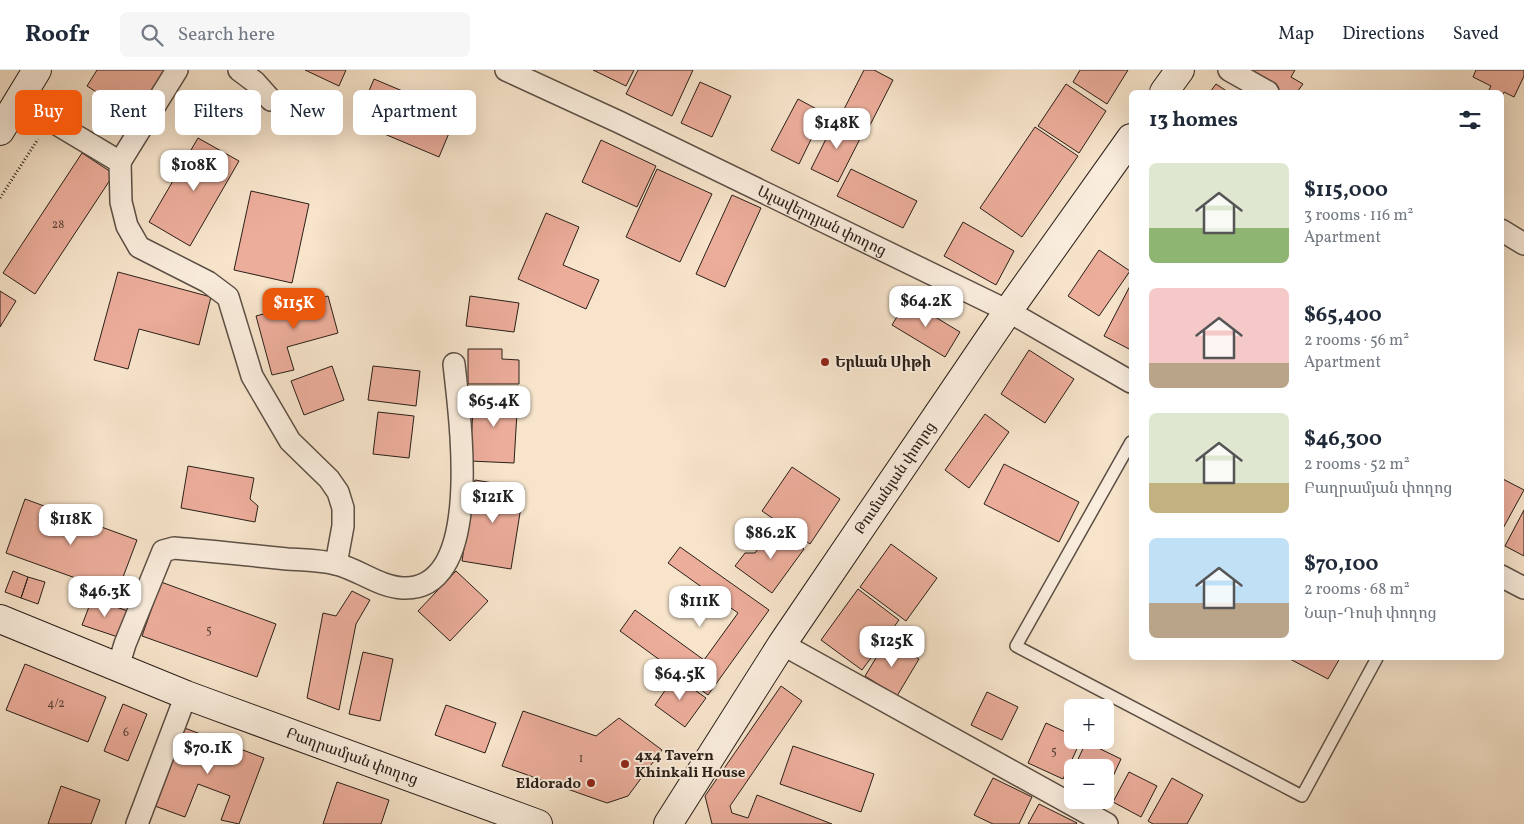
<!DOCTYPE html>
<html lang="en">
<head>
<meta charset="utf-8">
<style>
  body { margin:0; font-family:Vollkorn,"Noto Serif Armenian",serif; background:#f6f6f7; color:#1f2937; height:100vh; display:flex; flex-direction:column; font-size:19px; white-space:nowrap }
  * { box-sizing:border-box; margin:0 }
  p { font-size:16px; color:#747a83 }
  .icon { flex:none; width:28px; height:28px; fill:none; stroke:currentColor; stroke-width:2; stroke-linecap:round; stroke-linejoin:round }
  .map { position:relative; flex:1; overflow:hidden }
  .details { position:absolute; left:1129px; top:20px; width:375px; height:570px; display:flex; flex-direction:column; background:#fff; border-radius:8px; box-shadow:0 5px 20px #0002 }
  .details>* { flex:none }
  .guide { position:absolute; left:15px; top:20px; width:475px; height:45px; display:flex; gap:10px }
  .tools { position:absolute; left:1064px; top:629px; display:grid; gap:10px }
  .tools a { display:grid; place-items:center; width:50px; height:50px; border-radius:8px; background:#fff; box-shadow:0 5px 20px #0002; font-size:25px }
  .price { position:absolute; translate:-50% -42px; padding:0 11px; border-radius:10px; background:#fff; color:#222; font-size:16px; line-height:32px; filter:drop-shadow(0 1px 2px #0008) }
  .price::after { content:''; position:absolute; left:50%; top:30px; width:15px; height:11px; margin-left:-8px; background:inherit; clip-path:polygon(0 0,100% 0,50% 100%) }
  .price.selected { background:#ea580c; color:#fff }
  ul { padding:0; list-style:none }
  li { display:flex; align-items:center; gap:15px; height:125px; padding:0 20px }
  li span { display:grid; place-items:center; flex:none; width:140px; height:100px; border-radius:8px; color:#555 }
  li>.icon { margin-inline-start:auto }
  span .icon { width:60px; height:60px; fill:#fffc; stroke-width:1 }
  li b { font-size:21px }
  h2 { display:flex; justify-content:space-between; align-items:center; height:60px; padding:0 20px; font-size:21px }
  .chip { padding:0 18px; border-radius:8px; background:#fff; box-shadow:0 5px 20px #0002; font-size:18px; line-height:45px }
  .chip.selected { background:#ea580c; color:#fff }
  header { display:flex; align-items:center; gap:30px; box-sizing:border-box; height:70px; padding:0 25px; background:#fff; border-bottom:1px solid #e0e1e3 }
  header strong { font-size:24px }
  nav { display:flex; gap:28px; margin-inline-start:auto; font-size:18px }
  .search { width:350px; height:45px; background:#f6f6f7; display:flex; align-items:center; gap:12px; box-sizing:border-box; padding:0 18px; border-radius:8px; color:#747a83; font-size:19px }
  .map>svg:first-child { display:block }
  .building { fill:#ecad9b; stroke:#291f18 }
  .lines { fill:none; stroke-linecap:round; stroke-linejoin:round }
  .lane-casing { stroke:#5c5045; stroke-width:14 }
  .street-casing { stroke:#5c5045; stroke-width:24 }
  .secondary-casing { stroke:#291f18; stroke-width:30 }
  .path { stroke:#291f18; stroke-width:3; stroke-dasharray:1 2.5; stroke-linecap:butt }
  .lane { stroke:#faeddd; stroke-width:11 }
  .street { stroke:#faeddd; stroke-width:21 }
  .secondary { stroke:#faeddd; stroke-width:28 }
  .poi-dot { fill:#8f2418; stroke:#faeddd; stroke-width:2 }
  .labels { text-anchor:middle; stroke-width:4; stroke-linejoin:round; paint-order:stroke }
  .number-label { font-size:12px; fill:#5a4239 }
  .street-label { font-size:15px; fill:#291f18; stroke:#faeddd }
  .poi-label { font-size:15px; font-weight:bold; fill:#291f18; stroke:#faeddd; text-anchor:start }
</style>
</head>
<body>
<header>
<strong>Roofr</strong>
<div class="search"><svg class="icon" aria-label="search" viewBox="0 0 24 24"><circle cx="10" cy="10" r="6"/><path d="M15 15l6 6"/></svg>Search here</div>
<nav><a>Map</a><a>Directions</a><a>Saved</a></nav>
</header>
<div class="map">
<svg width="1524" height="754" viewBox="0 0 1524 754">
  <rect width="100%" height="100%" fill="#f7e4cb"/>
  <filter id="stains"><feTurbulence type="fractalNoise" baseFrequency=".004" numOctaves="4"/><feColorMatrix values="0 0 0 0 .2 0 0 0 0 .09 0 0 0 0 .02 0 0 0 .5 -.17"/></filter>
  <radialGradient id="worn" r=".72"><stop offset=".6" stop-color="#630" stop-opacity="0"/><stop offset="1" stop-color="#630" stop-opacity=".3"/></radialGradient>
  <path class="building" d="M 97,0 L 164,0 L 142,35 L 133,30 L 126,41 L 87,16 Z
    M 305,0 L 346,0 L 339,16 Z
    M 593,0 L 634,0 L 626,16 Z
    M 638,0 L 693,0 L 672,46 L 626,24 Z
    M 864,0 L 874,0 L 893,10 L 867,61 L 840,47 Z
    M 1080,0 L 1128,0 L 1107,34 L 1073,12 Z
    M 1246,0 L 1295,0 L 1291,7 L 1303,14 L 1297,22 L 1282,22 Z
    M 1476,0 L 1524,0 L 1524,6 L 1514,27 L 1504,22 L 1501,28 L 1501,22 L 1488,22 L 1491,16 L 1473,7 Z
    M 374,9 L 457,44 L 439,87 L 356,52 Z
    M 700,12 L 731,26 L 712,67 L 681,53 Z
    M 1066,14 L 1106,41 L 1079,83 L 1038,56 Z
    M 1216,14 L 1228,22 L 1210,22 Z
    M 798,29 L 824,43 L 799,94 L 771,80 Z
    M 837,47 L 864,61 L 838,112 L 811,99 Z
    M 1035,57 L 1078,86 L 1022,167 L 980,138 Z
    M 198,68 L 239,91 L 190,176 L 149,152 Z
    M 601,70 L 656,96 L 637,137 L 582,112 Z
    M 82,83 L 114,104 L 35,224 L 3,203 Z
    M 657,99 L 712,124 L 680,192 L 626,167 Z
    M 851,99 L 917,131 L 903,158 L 837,126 Z
    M 251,121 L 309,134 L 292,213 L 234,200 Z
    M 732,125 L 761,138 L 725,217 L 696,204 Z
    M 546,143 L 579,157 L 563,195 L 599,210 L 586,239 L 518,209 Z
    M 963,152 L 1014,181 L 996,215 L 944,186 Z
    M 1099,180 L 1130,201 L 1099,246 L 1068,226 Z
    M 118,202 L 211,227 L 199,275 L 139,259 L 128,299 L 94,290 Z
    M 1131,214 L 1131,280 L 1104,266 Z
    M 0,221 L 16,231 L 0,257 Z
    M 328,226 L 338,263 L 287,277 L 294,300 L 272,305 L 256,246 Z
    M 470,226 L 519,233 L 514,262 L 466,256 Z
    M 907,230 L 960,262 L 945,287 L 892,255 Z
    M 468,279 L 502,279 L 502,289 L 519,290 L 519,314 L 468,314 Z
    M 1029,280 L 1074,309 L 1045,353 L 1001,324 Z
    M 332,296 L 344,330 L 304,345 L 291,311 Z
    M 373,296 L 420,301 L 416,336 L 368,330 Z
    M 474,322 L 518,325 L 514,393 L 470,391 Z
    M 378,342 L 414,346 L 409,388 L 373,384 Z
    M 985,344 L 1009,362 L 969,418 L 945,400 Z
    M 1004,394 L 1079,432 L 1059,472 L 984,434 Z
    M 188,396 L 254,408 L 250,429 L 258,436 L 255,452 L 181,438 Z
    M 792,397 L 840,429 L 810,474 L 762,441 Z
    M 1501,408 L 1524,420 L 1501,462 Z
    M 475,410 L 524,418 L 511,499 L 462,491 Z
    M 25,429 L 137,470 L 117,523 L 6,483 Z
    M 1524,440 L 1524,486 L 1505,476 Z
    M 774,457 L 804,479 L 772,523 L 735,496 L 745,483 L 755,483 Z
    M 891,474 L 937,508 L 906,551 L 860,517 Z
    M 680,477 L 769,540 L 708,625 L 620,561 L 635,540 L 704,590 L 738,543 L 668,493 Z
    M 13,501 L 28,507 L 21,528 L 5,522 Z
    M 456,501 L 488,531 L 450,571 L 418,541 Z
    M 28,507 L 45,512 L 38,534 L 21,528 Z
    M 161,512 L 276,554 L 257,607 L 142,566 Z
    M 858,519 L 899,550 L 862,600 L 821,570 Z
    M 352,521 L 370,530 L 356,554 L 339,640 L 307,628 L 323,543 L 336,546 Z
    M 92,529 L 128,541 L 118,567 L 82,555 Z
    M 887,570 L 919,589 L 897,626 L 865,606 Z
    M 363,582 L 393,589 L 380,651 L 349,644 Z
    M 1288,588 L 1340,588 L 1328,609 Z
    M 25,594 L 106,627 L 88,672 L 6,640 Z
    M 675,606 L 706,628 L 685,657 L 655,635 Z
    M 781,616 L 802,631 L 730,736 L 732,743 L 748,748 L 757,725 L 832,754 L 712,754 L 705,726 Z
    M 987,622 L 1018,637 L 1002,670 L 971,655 Z
    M 123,634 L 147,644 L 128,691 L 104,681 Z
    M 446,635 L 496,653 L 485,683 L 435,665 Z
    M 523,641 L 596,666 L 619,648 L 662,680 L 628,726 L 607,733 L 502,696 Z
    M 1046,653 L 1072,665 L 1072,670 L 1081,670 L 1063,709 L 1028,693 Z
    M 182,657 L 264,688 L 239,754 L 221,750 L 230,726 L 198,714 L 185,747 L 152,735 Z
    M 1086,672 L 1121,689 L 1105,724 L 1105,698 L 1074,698 Z
    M 793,676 L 874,704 L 861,742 L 780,714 Z
    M 1129,702 L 1157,716 L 1141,747 L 1113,732 Z
    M 993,708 L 1032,727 L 1019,754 L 993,754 L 974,745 Z
    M 1172,708 L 1203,725 L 1187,754 L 1153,754 L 1148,751 Z
    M 337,712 L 389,730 L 381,754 L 323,754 Z
    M 61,716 L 100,730 L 91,754 L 48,754 Z
    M 1039,734 L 1077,753 L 1076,754 L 1028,754 Z"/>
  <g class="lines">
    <g class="lane-casing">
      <path id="lane" d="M 1131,372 L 1016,576 L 1302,726 L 1377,588"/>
    </g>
    <g class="street-casing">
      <g id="street">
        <path d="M 239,0 L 255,12 L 271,30"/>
        <path id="s1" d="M 506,0 L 619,52 L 1008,241 L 1131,312"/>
        <path d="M 1229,0 L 1268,22"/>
        <path d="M 18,31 L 120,92 L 121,132 L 127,156 L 139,177 L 208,212 L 228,227 L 252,306 L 290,371 L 329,409 L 338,422 L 343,438 L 343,456 L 336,494"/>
        <path d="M 120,92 L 177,0"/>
        <path d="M 1501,160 L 1524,174"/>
        <path d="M 1501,506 L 1524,518"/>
        <path d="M 782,574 L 1107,754"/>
        <path d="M 118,597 L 125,574 L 163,481 L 174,478 C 211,481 249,485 287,489 C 302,490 320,490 336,494 C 358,499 379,517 403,518 C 486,522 459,343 454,294"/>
        <path d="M 137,754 L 186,625"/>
      </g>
    </g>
    <g class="secondary-casing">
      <g id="secondary">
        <path d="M 1164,22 L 1180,0"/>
        <path d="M 0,61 L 37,0"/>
        <path id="s2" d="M 0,549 L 186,625 L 538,754"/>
        <path id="s3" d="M 668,754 L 782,574 L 1008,241 L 1131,68"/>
      </g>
    </g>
    <path class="path" d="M 0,128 L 38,69"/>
    <use href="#lane" class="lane"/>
    <use href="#street" class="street"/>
    <use href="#secondary" class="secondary"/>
  </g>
  <g class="poi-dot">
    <circle cx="825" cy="292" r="5"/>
    <circle cx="625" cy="694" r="5"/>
    <circle cx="591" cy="713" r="5"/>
  </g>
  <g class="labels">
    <g class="number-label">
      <text x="58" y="158">28</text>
      <text x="209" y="564">5</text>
      <text x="56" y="637">4/2</text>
      <text x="126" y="666">6</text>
      <text x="1054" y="685">5</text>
      <text x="581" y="692">1</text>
    </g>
    <g class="street-label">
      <text dy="5" stroke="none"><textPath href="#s1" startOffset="350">Ալավերդյան փողոց</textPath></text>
      <text dy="5" stroke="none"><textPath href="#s3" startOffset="414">Թումանյան փողոց</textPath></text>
      <text dy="5" stroke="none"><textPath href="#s2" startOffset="378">Բաղրամյան փողոց</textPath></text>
    </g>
    <g class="poi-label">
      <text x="835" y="297">Երևան Սիթի</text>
      <text x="635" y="690">4x4 Tavern<tspan x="635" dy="17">Khinkali House</tspan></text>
      <text x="581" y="718" text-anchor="end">Eldorado</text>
    </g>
  </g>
  <rect width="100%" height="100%" filter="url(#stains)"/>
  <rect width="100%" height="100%" fill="url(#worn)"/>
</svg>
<div class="tools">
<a>+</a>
<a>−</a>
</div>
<b class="price" style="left:837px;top:80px">$148K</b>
<b class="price" style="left:194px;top:122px">$108K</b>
<b class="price" style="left:926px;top:258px">$64.2K</b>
<b class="price selected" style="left:294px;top:260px">$115K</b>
<b class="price" style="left:494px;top:358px">$65.4K</b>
<b class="price" style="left:493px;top:454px">$121K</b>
<b class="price" style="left:71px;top:476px">$118K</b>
<b class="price" style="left:771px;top:490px">$86.2K</b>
<b class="price" style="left:105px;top:548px">$46.3K</b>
<b class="price" style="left:700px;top:558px">$111K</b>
<b class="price" style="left:892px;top:598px">$125K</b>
<b class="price" style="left:680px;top:631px">$64.5K</b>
<b class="price" style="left:208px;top:705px">$70.1K</b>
<div class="guide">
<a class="chip selected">Buy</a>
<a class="chip">Rent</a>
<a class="chip">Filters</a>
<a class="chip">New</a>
<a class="chip">Apartment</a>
</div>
<section class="details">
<h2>13 homes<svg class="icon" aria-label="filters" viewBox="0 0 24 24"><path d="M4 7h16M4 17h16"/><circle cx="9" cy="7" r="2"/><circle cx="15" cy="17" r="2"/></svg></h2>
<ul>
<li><span style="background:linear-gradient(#dfe7d0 65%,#8fb573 0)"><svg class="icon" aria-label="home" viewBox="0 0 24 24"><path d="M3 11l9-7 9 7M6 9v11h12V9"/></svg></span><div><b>$115,000</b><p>3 rooms · 116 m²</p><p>Apartment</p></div></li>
<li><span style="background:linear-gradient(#f6c9c9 75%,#b9a48a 0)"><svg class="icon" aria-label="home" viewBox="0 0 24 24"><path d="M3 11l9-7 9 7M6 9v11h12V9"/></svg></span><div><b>$65,400</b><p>2 rooms · 56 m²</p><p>Apartment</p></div></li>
<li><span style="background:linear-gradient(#dfe7d0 70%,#c2b280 0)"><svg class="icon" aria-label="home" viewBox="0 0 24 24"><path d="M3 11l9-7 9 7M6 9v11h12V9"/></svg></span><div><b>$46,300</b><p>2 rooms · 52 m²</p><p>Բաղրամյան փողոց</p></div></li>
<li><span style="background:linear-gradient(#bfe0f5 65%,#b9a48a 0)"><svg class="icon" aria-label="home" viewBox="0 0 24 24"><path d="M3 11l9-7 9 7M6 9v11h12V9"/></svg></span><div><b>$70,100</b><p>2 rooms · 68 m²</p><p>Նար-Դոսի փողոց</p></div></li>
</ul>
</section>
</div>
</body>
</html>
